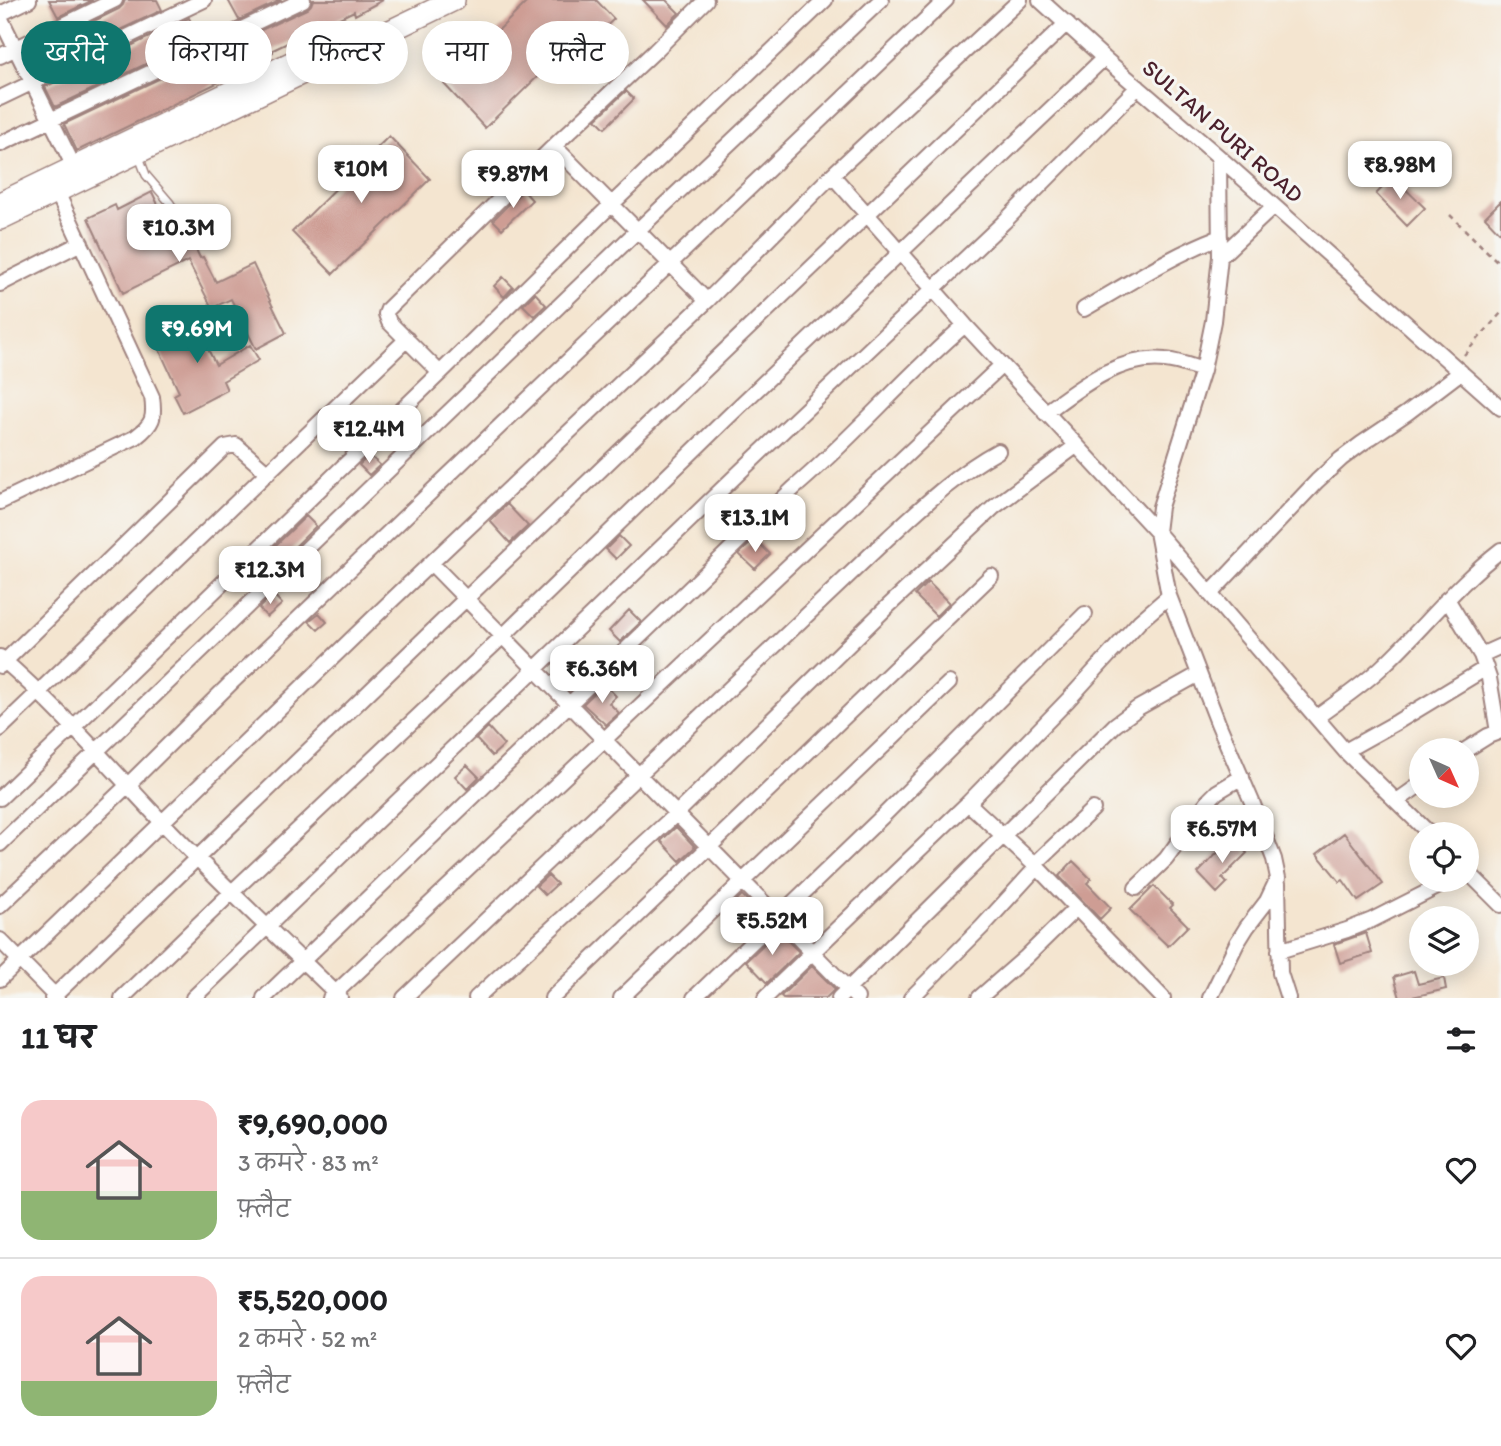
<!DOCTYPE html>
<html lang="hi">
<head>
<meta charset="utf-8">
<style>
  body { margin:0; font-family:Itim,"Playpen Sans Deva",sans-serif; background:#f6f6f6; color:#202124; height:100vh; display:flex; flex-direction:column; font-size:26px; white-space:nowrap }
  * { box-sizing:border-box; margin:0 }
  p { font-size:23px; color:#757577 }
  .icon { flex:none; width:38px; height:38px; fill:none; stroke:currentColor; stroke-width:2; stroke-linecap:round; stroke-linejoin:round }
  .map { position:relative; height:998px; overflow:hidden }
  .drawer { display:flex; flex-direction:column; background:#fff; flex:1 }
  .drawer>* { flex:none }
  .top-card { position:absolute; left:21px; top:21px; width:700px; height:63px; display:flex; gap:14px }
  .needle { width:46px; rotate:135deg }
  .tools { position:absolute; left:1409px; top:738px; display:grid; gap:14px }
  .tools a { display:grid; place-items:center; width:70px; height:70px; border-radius:50%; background:#fff; box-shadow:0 4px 18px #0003; font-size:35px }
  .price { position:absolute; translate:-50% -60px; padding:0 16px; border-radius:14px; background:#fff; color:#222; font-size:23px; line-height:46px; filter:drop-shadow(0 2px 4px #0008) }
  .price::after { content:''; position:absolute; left:50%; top:42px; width:21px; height:16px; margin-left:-10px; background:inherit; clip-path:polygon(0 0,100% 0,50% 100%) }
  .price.current { background:#0f766e; color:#fff }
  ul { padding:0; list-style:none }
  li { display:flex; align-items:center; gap:21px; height:175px; padding:0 21px }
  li+li { border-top:2px solid #e0e0e0 }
  li span { display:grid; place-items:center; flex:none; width:196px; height:140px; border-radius:21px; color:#555 }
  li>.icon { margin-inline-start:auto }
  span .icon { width:84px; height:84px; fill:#fffc; stroke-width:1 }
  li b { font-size:30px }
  h2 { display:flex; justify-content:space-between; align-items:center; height:84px; padding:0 21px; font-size:30px }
  .chip { padding:0 24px; border-radius:32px; background:#fff; box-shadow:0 4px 18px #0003; font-size:24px; line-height:63px }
  .chip.current { background:#0f766e; color:#fff }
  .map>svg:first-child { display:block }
  .building { fill:#ce9d94 }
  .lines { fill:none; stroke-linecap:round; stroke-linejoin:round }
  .lane-casing { stroke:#9f827e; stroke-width:10 }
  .street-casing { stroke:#9f827e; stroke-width:18 }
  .secondary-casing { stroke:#9f827e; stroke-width:24 }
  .path { stroke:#9f827e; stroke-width:2.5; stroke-dasharray:5 5; stroke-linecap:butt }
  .lane { stroke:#fff; stroke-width:7 }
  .street { stroke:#fff; stroke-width:14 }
  .secondary { stroke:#fff; stroke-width:21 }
  .labels { text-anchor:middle; stroke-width:6; stroke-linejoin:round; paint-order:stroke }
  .street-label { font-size:23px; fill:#4a1f2b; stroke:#f6f6f2 }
</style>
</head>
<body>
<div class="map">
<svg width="1501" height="998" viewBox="0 0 1501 998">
  <rect width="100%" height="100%" fill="#f6f6f2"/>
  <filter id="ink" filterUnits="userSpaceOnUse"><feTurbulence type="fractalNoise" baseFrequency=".0143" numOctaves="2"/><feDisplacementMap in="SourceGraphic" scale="14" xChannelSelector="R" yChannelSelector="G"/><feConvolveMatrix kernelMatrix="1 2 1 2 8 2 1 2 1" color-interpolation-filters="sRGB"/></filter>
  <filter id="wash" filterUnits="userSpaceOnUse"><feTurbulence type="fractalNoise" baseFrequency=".00686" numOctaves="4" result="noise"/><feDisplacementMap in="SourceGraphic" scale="28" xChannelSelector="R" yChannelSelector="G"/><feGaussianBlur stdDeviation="1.57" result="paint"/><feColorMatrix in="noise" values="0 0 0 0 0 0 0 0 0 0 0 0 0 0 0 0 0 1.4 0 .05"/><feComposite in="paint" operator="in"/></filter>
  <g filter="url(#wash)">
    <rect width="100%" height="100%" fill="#f4e5d0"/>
    <g id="blocks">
      <path class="building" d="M 49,0 L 93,0 L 58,17 Z
        M 125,0 L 157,0 L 162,10 L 65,56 L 60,46 L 68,43 L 65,35 L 119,9 L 123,5 Z
        M 228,0 L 281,0 L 239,20 Z
        M 313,0 L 383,0 L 355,15 L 354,11 L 273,50 L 273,52 L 256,60 L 244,38 L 307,9 L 311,5 Z
        M 529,0 L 596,0 L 614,19 L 598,34 L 590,25 L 485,128 L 444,84 Z
        M 643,0 L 666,0 L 679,13 L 667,25 Z
        M 189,18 L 199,39 L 55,107 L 45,87 Z
        M 207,56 L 219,82 L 77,151 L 64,124 Z
        M 626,91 L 634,99 L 605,128 L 596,119 Z
        M 389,136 L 430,179 L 333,274 L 292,232 Z
        M 1393,177 L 1425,208 L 1407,226 L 1376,194 Z
        M 523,190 L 532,200 L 502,229 L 493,220 Z
        M 152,192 L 169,228 L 175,225 L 183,240 L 190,237 L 200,258 L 203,257 L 216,282 L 253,264 L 272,305 L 286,333 L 256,349 L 231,299 L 212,308 L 188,261 L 123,293 L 88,218 L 115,205 L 117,210 Z
        M 1501,201 L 1501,234 L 1485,217 Z
        M 503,277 L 513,287 L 504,297 L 494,286 Z
        M 535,293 L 546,305 L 534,316 L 523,305 Z
        M 192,318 L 216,365 L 250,345 L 259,360 L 223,381 L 227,390 L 183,413 L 174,395 L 179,392 L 153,336 Z
        M 369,455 L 380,465 L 369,475 L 359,465 Z
        M 507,504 L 528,526 L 510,543 L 490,521 Z
        M 785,510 L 799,525 L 786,538 L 771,523 Z
        M 306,516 L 316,526 L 261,580 L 251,569 Z
        M 619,536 L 629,546 L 616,559 L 606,549 Z
        M 755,539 L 770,554 L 755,569 L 739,554 Z
        M 928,582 L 949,603 L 936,616 L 915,595 Z
        M 273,594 L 282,604 L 267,617 L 259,608 Z
        M 629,610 L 641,622 L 620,642 L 609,631 Z
        M 319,613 L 327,622 L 318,630 L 309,621 Z
        M 604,684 L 616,696 L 609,703 L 619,713 L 606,725 L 583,704 Z
        M 488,727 L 504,745 L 492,756 L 476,739 Z
        M 467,765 L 479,777 L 467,789 L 455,776 Z
        M 676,827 L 695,847 L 680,861 L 661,841 Z
        M 1344,833 L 1383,884 L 1358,901 L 1343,880 L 1340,882 L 1317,854 Z
        M 1232,838 L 1247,853 L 1222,878 L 1227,883 L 1217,893 L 1198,873 Z
        M 1073,861 L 1091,879 L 1087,883 L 1111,908 L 1100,919 L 1059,876 Z
        M 548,875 L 557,884 L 545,895 L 536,886 Z
        M 1154,886 L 1173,905 L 1170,908 L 1188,926 L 1168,946 L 1130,910 Z
        M 742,895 L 764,917 L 748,932 L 728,909 Z
        M 778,931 L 799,952 L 767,983 L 746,961 Z
        M 1366,933 L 1372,953 L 1340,963 L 1334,944 Z
        M 812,966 L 835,989 L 826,998 L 783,998 L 781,996 Z
        M 1414,971 L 1418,984 L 1444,978 L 1446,989 L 1408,998 L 1400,998 L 1394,977 Z"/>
    </g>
  </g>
  <g filter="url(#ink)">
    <use href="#blocks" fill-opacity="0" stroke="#9f827e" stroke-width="2"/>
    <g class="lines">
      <g class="lane-casing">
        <path id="lane" d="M 138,154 L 146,175 L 170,203 L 180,221"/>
      </g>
      <g class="street-casing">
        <path id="street" d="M 706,0 L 655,51 L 554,146 L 388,309 L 386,314 L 389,322 L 440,373 L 612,204 L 825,0
          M 1040,0 L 1104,58 L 1219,157 L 1501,408
          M 0,14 L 29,0
          M 0,17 L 74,167
          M 0,56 L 115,0
          M 0,98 L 204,0
          M 0,144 L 303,0
          M 554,146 L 707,301
          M 832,175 L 965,325 L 1157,532 L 1345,751 L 1431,835
          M 1220,257 L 1274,206
          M 0,284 L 81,243
          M 1084,309 C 1128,284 1172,255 1220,237
          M 1045,413 C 1079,388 1119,355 1165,360 C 1177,361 1190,366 1203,370
          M 0,502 L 136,437 C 153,424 155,418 152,397 L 57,192
          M 431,563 L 857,998
          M 1210,594 L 1317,481 L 1341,459 L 1361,444 L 1407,413 L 1461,372
          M 1447,599 L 1481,655 L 1489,678 L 1498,732
          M 1481,655 L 1501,646
          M 0,657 C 58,707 109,766 161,821 C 219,882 280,939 340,997
          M 0,666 L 225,447 L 236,445 L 268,473
          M 1317,717 C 1340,700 1365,684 1385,664 C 1425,626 1458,583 1501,550
          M 0,729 L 407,339
          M 1345,751 L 1397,722 L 1486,668
          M 1464,751 L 1488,736 L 1501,731
          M 0,798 L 440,373
          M 1397,801 L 1421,784
          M 968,803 L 1037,867 L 1163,998
          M 0,844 L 638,230 L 881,0
          M 1035,864 L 1093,809
          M 1466,870 L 1501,905
          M 1278,883 L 1280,973 L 1288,998
          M 1136,888 L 1166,859 L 1208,801 L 1217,792 L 1242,777
          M 0,906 L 128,785 L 232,682 L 946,0
          M 0,940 L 57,998
          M 1279,951 L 1347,930 L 1372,920 L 1451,880
          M 0,979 L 392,600 L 707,301 L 832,175 L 1020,0
          M 52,998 L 426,637 L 1067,23
          M 122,998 L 232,892 L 503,636 L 727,418 L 1104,58
          M 193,998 L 745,467 L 1004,222 L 1138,87
          M 264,998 L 794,488 C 854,437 905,376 965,325
          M 330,998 L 1002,365
          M 404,998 L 888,538 C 923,506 956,474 998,451
          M 476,998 L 677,813 L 885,609 L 994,507 L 1076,446
          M 552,998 L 991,576
          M 621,998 L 949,683
          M 694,998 L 883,816 L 1085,614
          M 765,998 L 968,803 L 1068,700 L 1140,621 L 1169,596
          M 839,998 L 1115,725 L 1138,708 L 1199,674
          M 911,998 L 982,927 L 1037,867
          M 979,998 L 1026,957 L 1076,908
          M 1210,998 L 1237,943 L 1247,927 L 1267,901 L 1278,878 L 1274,859 L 1252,802 L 1218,723 L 1169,596 L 1157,532 L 1160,507 L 1203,370 L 1213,321 L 1220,257 L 1219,157"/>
      </g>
      <g class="secondary-casing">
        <path id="secondary" d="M 0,203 L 332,43
          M 0,219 L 454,0"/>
      </g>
      <path class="path" d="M 1450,215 L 1501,265
        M 1464,355 L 1501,313"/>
      <use href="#lane" class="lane"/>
      <use href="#street" class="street"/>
      <use href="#secondary" class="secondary"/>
    </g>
  </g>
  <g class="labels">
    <g class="street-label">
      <text transform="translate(1223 131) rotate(41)" y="8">SULTAN PURI ROAD</text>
    </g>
  </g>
</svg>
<div class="tools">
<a><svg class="needle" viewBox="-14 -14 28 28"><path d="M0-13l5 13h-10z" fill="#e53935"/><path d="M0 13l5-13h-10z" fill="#757577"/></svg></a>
<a><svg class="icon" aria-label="locate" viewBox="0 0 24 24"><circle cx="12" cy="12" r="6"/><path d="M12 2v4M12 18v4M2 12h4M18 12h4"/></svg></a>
<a><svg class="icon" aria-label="layers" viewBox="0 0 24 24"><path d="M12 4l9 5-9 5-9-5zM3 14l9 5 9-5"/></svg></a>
</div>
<b class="price" style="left:1400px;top:201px">₹8.98M</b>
<b class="price" style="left:361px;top:205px">₹10M</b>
<b class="price" style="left:513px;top:210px">₹9.87M</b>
<b class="price" style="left:179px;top:264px">₹10.3M</b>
<b class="price current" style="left:197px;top:365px">₹9.69M</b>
<b class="price" style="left:369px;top:465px">₹12.4M</b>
<b class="price" style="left:755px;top:554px">₹13.1M</b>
<b class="price" style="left:270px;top:606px">₹12.3M</b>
<b class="price" style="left:602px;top:705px">₹6.36M</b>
<b class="price" style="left:1222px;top:865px">₹6.57M</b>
<b class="price" style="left:772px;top:957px">₹5.52M</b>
<div class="top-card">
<a class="chip current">खरीदें</a>
<a class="chip">किराया</a>
<a class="chip">फ़िल्टर</a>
<a class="chip">नया</a>
<a class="chip">फ़्लैट</a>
</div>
</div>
<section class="drawer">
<h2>11 घर<svg class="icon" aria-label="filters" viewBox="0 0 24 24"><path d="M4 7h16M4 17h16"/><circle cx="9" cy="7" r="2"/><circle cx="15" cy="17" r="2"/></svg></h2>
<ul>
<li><span style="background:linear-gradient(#f6c9c9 65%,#8fb573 0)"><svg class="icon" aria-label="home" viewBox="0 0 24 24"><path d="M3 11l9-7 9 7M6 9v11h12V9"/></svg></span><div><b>₹9,690,000</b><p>3 कमरे · 83 m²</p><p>फ़्लैट</p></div><svg class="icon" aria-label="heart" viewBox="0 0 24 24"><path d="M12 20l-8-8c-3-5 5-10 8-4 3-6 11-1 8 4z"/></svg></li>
<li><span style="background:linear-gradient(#f6c9c9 75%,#8fb573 0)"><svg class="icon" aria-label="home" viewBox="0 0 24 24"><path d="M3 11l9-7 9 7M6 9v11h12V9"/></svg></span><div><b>₹5,520,000</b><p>2 कमरे · 52 m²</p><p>फ़्लैट</p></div><svg class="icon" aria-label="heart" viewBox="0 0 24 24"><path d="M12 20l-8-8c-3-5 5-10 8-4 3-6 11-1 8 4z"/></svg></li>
</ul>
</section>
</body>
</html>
